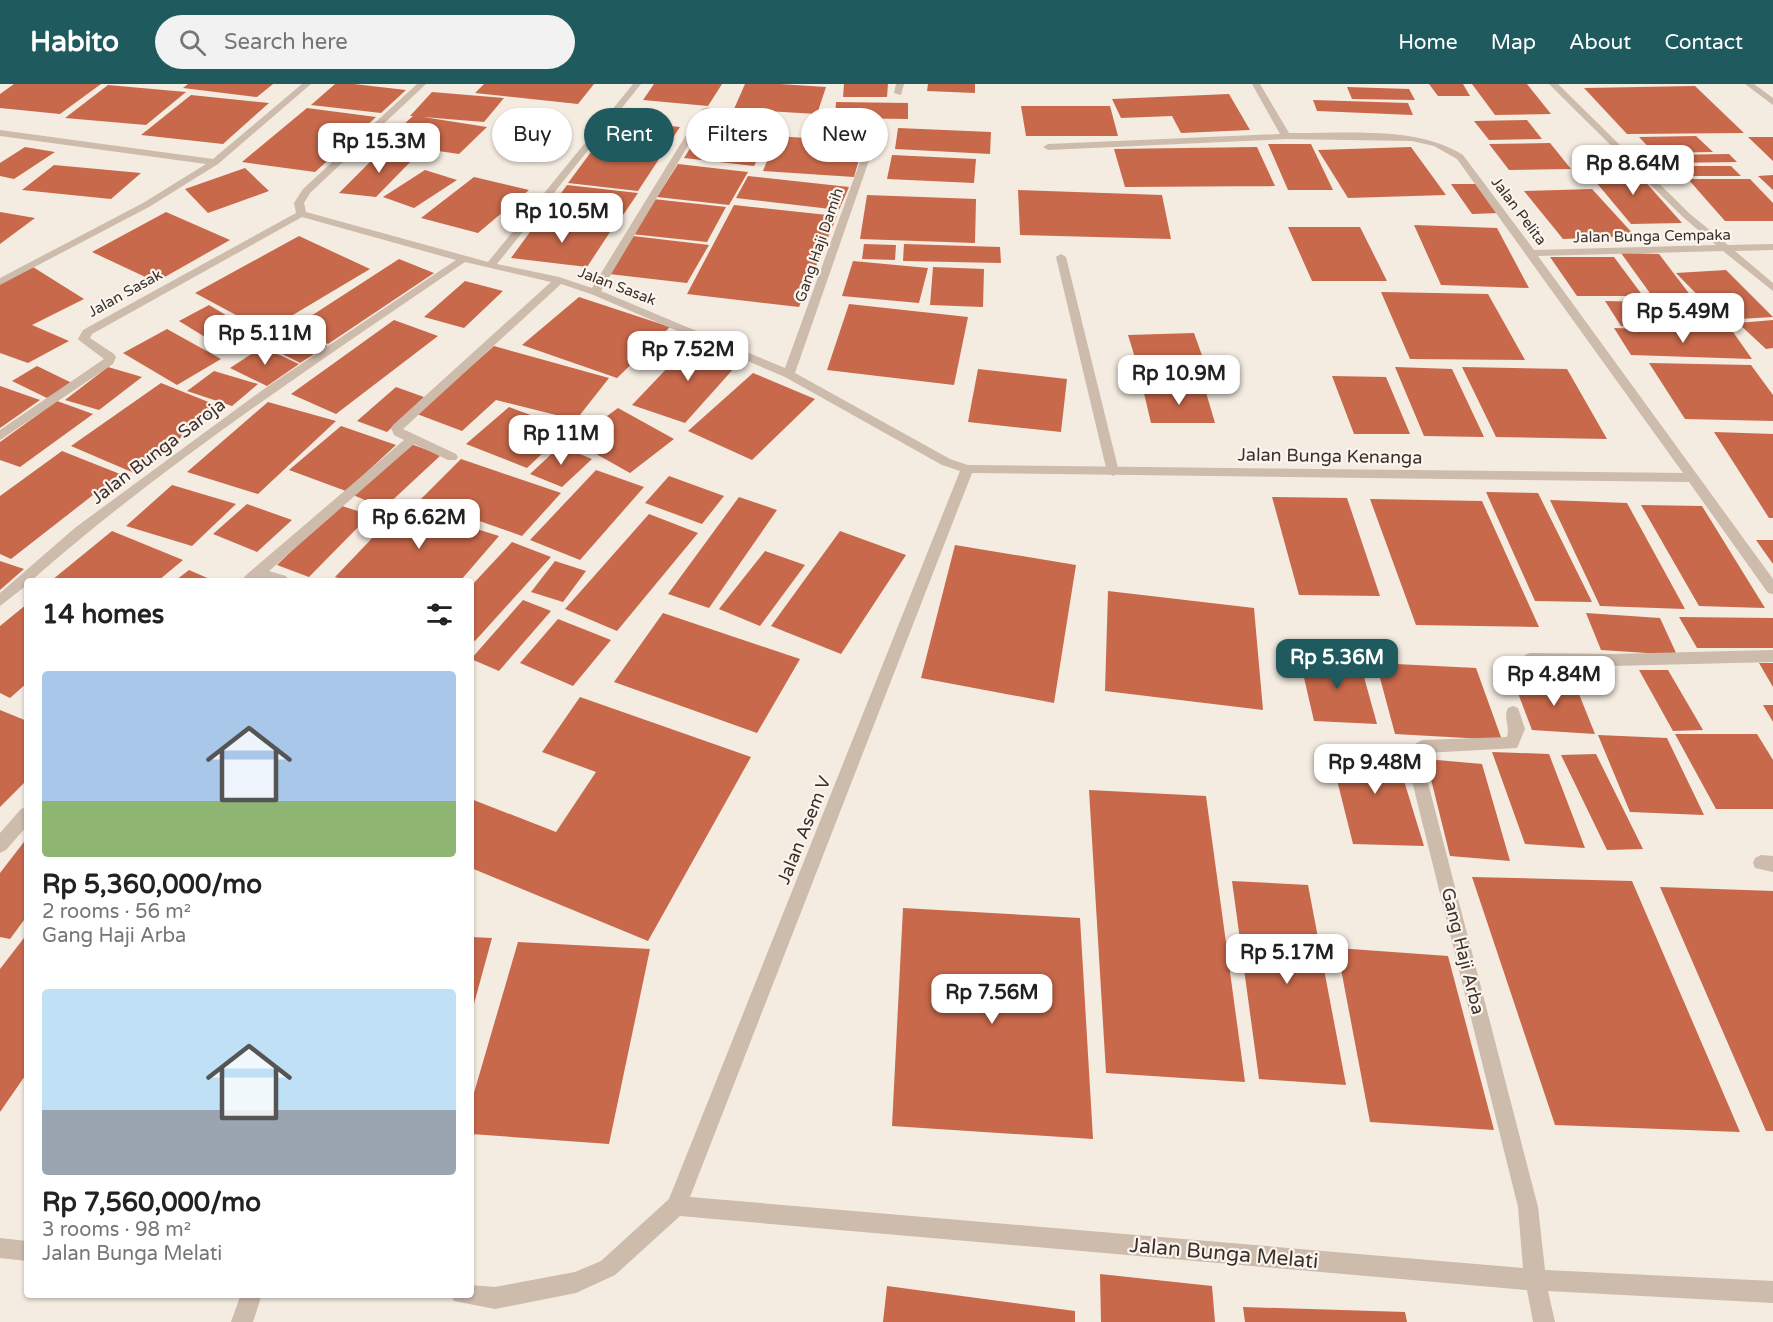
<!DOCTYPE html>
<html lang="en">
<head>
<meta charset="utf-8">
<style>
  body { margin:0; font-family:"Varela Round",sans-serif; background:#f2f2f2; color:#222; height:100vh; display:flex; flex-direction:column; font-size:22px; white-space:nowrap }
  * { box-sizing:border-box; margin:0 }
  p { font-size:20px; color:#767676 }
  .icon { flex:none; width:33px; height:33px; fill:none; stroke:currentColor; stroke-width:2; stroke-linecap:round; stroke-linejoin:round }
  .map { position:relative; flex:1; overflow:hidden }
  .details { position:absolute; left:24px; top:494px; width:450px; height:720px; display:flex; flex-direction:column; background:#fff; border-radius:6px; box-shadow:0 2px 4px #0004 }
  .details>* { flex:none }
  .top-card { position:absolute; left:492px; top:24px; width:570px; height:54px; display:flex; gap:12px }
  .price { position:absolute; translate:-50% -51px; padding:0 14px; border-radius:12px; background:#fff; color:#222; font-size:20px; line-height:39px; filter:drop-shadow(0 2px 3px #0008) }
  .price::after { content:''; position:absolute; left:50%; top:36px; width:18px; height:14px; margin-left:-9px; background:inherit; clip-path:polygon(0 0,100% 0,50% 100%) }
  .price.selected { background:#1f5a5e; color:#fff }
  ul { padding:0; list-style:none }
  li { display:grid; align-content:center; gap:12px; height:318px; padding:0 18px }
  li span { display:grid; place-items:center; height:186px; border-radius:6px; color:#555 }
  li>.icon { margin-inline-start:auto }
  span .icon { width:108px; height:108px; fill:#fffc; stroke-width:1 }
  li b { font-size:26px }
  h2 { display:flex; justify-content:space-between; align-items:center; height:72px; padding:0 18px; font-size:26px }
  .chip { padding:0 21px; border-radius:27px; background:#fff; box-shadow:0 2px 4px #0004; font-size:21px; line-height:54px }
  .chip.selected { background:#1f5a5e; color:#fff }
  header { display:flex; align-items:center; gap:36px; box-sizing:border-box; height:84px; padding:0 30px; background:#1f5a5e; color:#fff }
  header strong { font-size:28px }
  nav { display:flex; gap:33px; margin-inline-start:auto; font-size:21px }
  .search { width:420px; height:54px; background:#f2f2f2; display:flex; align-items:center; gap:15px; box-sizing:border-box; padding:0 21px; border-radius:33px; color:#767676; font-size:22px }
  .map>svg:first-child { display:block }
  .building { fill:#c8694b }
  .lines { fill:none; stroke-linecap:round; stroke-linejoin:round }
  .service { fill:#cdbbac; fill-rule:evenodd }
  .minor { fill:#cdbbac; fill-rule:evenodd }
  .labels { text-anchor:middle; stroke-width:4.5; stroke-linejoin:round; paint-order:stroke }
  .far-street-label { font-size:15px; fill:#3b302b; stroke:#fbf5ee }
  .street-label { font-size:18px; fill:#3b302b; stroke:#fbf5ee }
  .near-street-label { font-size:21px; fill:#3b302b; stroke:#fbf5ee }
</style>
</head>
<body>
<header>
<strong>Habito</strong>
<div class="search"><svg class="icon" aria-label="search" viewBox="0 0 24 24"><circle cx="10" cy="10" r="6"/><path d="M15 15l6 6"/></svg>Search here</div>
<nav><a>Home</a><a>Map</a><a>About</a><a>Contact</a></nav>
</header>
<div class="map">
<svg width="1773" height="1238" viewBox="0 0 1773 1238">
  <rect width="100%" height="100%" fill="#f4ebe1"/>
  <path class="building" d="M 14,0 L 101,0 L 60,30 L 0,24 L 0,10 Z
    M 188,0 L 273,0 L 257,13 L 183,4 Z
    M 335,0 L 354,0 L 406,6 L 381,29 L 311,21 Z
    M 484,0 L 594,0 L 578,20 L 475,9 Z
    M 654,0 L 722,0 L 708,22 L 643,16 Z
    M 745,0 L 780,0 L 826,3 L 817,30 L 734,25 Z
    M 844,0 L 888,0 L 887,13 L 843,13 Z
    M 928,0 L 975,0 L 975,9 L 927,7 Z
    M 1429,0 L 1463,0 L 1470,12 L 1438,12 Z
    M 1472,0 L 1527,0 L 1551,30 L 1495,31 Z
    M 108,1 L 186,8 L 146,41 L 65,34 Z
    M 1695,2 L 1744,49 L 1627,50 L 1584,4 Z
    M 1347,3 L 1409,5 L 1415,16 L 1352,15 Z
    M 432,8 L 504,14 L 484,38 L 423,33 L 487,43 L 459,70 L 383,59 L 413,32 L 410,32 Z
    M 1229,10 L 1250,46 L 1181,49 L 1172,32 L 1121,34 L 1112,15 Z
    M 191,11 L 269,19 L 223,60 L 141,51 Z
    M 1313,16 L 1408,19 L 1413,31 L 1317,27 Z
    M 836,18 L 908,19 L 908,35 L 835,34 Z
    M 1021,22 L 1110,22 L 1118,52 L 1026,52 Z
    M 307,24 L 376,33 L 315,88 L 242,78 Z
    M 614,36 L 680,43 L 660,73 L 592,65 Z
    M 1527,36 L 1542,55 L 1489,56 L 1474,37 Z
    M 898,44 L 991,48 L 990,70 L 895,65 Z
    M 702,45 L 770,51 L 754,82 L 684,74 Z
    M 777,52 L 864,58 L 854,93 L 763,87 Z
    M 1696,52 L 1713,68 L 1654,69 L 1639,53 Z
    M 1748,53 L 1773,53 L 1773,77 Z
    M 1550,59 L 1571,85 L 1509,86 L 1489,60 Z
    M 1268,60 L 1311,60 L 1333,106 L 1288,106 Z
    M 25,63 L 55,68 L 14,95 L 0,92 L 0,79 Z
    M 1257,63 L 1275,102 L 1125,103 L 1114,65 Z
    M 1411,63 L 1446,111 L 1348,114 L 1318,66 Z
    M 382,66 L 418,70 L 376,113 L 339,109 Z
    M 591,68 L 659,75 L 638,107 L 568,99 Z
    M 1729,70 L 1737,78 L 1667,79 L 1660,71 Z
    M 892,71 L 976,75 L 974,99 L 887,95 Z
    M 678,80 L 748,88 L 729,121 L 657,113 Z
    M 54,81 L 141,89 L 111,115 L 22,106 Z
    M 1674,82 L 1731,82 L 1741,92 L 1683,92 Z
    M 245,84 L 269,107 L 208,129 L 185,105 Z
    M 1633,84 L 1682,139 L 1631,140 L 1585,85 Z
    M 425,86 L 457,96 L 414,124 L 383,113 Z
    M 1773,91 L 1773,106 L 1758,92 Z
    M 748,92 L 849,103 L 839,126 L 736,114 Z
    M 474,93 L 529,106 L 478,149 L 421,134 Z
    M 1688,95 L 1750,95 L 1773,119 L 1773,137 L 1725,137 Z
    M 1451,100 L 1478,100 L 1500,129 L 1472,130 Z
    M 567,101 L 638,109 L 615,143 L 542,135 Z
    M 1592,105 L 1635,152 L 1563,155 L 1524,107 Z
    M 1018,106 L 1162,111 L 1171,155 L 1020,151 Z
    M 867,111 L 976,115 L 975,159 L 860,155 Z
    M 653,115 L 726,123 L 707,158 L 631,150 Z
    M 734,121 L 837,132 L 799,223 L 687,210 Z
    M 0,128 L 35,134 L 0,160 Z
    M 166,128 L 230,156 L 156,198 L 92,168 Z
    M 538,137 L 612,145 L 587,183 L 511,174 Z
    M 1414,141 L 1497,144 L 1529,204 L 1441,201 Z
    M 1288,143 L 1360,143 L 1387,197 L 1312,197 Z
    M 299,152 L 370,185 L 266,247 L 195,209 Z
    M 633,152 L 709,161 L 687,199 L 609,190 Z
    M 864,160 L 896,161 L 895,176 L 862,175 Z
    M 904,160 L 1000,163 L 1001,179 L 903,177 Z
    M 1621,169 L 1659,170 L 1691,212 L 1652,212 Z
    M 1550,173 L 1614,173 L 1643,212 L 1577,212 Z
    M 399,175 L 434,189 L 328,260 L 297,241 Z
    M 853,177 L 928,184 L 919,219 L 842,212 Z
    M 33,183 L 84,215 L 32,241 L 69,257 L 28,279 L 0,269 L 0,199 Z
    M 933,183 L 984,185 L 983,223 L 930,221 Z
    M 1726,186 L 1773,233 L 1722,236 L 1676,189 Z
    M 465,197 L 503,207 L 464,244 L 424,233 Z
    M 1381,208 L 1488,210 L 1525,276 L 1410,275 Z
    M 579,213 L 670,243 L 617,294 L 522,261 Z
    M 1605,217 L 1697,219 L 1716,243 L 1621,242 Z
    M 849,220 L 968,233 L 954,301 L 827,286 Z
    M 209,221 L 256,249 L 226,266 L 179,237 Z
    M 394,236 L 438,252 L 336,330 L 291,310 Z
    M 1773,236 L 1773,264 L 1766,265 L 1738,239 Z
    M 292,244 L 327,262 L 300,279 L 265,261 Z
    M 1614,244 L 1733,248 L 1752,275 L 1631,271 Z
    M 167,245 L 221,275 L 177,301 L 123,269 Z
    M 1194,249 L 1209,291 L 1141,293 L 1128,251 Z
    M 693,257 L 744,273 L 685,339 L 632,321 Z
    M 494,262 L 609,294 L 576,336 L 496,316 L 462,347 L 417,330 Z
    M 262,263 L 299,280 L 267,302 L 230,284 Z
    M 1649,279 L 1751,281 L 1773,311 L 1773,337 L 1685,335 Z
    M 37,282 L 72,299 L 47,314 L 12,297 Z
    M 108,283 L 142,293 L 99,326 L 65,316 Z
    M 1395,283 L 1452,285 L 1484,353 L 1424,352 Z
    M 1462,283 L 1567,285 L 1607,355 L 1496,353 Z
    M 978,285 L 1067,295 L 1061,348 L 968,338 Z
    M 214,287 L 258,300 L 232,322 L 187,307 Z
    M 753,289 L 815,315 L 752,376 L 688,347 Z
    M 1332,292 L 1386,293 L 1410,350 L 1354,350 Z
    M 161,299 L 221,323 L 134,389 L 71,362 Z
    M 0,302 L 40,316 L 0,344 Z
    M 396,303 L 424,313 L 387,348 L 357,337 Z
    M 1143,305 L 1205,305 L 1215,339 L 1151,339 Z
    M 57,317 L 93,330 L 20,383 L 0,376 L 0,358 Z
    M 268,318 L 336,337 L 258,410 L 187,388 Z
    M 509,323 L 568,345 L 527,384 L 466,360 Z
    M 618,324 L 674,355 L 630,389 L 573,357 Z
    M 341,342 L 396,361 L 346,407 L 289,386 Z
    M 1714,348 L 1773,350 L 1773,434 L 1769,434 Z
    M 411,360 L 441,371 L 384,424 L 353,411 Z
    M 560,362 L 592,375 L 562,403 L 530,390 Z
    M 62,367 L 120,390 L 11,475 L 0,470 L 0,412 Z
    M 461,375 L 561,409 L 522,452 L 420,416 Z
    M 596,386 L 644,403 L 580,476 L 530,456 Z
    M 669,392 L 724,412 L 702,440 L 645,419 Z
    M 172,401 L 236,420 L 192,462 L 126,442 Z
    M 1486,408 L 1538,409 L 1592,518 L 1535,517 Z
    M 739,413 L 777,426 L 709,524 L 668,510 Z
    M 1272,413 L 1347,414 L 1380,512 L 1299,511 Z
    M 1370,415 L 1482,417 L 1539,543 L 1416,541 Z
    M 1550,416 L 1627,419 L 1685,525 L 1600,522 Z
    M 247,420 L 292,436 L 257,468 L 213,450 Z
    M 339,421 L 370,431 L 309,493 L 277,481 Z
    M 1641,421 L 1702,422 L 1765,524 L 1699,522 Z
    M 403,422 L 499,452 L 461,496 L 345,496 L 335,493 Z
    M 649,430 L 698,449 L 617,547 L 565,525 Z
    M 112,447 L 183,476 L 159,496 L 52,496 Z
    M 840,447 L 906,471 L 841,570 L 771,542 Z
    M 1756,456 L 1773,456 L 1773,480 Z
    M 512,458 L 551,473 L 475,557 L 471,555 L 471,502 Z
    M 955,461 L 1076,481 L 1054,619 L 921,594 Z
    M 765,467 L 805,481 L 760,542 L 719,525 Z
    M 0,477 L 24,485 L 0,506 Z
    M 555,477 L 586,487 L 563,518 L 531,508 Z
    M 189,486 L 212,496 L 176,496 Z
    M 1108,507 L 1254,524 L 1263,626 L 1105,607 Z
    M 523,516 L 551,527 L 499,587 L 471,575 Z
    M 27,520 L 27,599 L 10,614 L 0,609 L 0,542 Z
    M 663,529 L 800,575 L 757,649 L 614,598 Z
    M 1586,529 L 1660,534 L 1677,571 L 1601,566 Z
    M 1679,533 L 1773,534 L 1773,564 L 1697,564 Z
    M 558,535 L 611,556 L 573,602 L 520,579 Z
    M 1299,572 L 1359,575 L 1377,640 L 1314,637 Z
    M 1376,579 L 1476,584 L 1502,656 L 1395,650 Z
    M 1759,579 L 1773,579 L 1773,603 Z
    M 1639,586 L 1668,586 L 1703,646 L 1673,647 Z
    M 1513,596 L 1575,600 L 1595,650 L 1532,646 Z
    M 580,613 L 751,673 L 648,857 L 471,784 L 471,715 L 556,748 L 596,688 L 542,668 Z
    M 1763,621 L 1773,621 L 1773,638 Z
    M 0,626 L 27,637 L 27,696 L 0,723 Z
    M 1675,650 L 1757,650 L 1773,676 L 1773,725 L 1716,725 Z
    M 1598,651 L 1667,654 L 1704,731 L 1630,728 Z
    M 1328,660 L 1393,661 L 1424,762 L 1353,760 Z
    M 1492,668 L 1549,670 L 1585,764 L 1525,760 Z
    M 1596,670 L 1643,765 L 1607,766 L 1561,671 Z
    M 1426,675 L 1482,680 L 1510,777 L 1450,772 Z
    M 1089,706 L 1206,712 L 1245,998 L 1106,989 Z
    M 27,754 L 27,832 L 10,855 L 0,853 L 0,789 Z
    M 1472,793 L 1632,797 L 1740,1048 L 1555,1041 Z
    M 1232,797 L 1308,801 L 1346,1001 L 1259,995 Z
    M 1660,803 L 1773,807 L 1773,1047 L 1766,1047 Z
    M 903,824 L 1080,834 L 1093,1055 L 892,1042 Z
    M 27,850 L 27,989 L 0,1028 L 0,885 Z
    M 471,853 L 492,854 L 472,927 L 471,927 Z
    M 518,858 L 650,865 L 609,1060 L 471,1050 L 471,1019 Z
    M 1337,864 L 1448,872 L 1494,1046 L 1370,1038 Z
    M 1100,1190 L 1212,1202 L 1215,1238 L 1101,1238 Z
    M 887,1202 L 1075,1227 L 1075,1238 L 883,1238 Z
    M 1243,1223 L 1405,1228 L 1407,1238 L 1245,1238 Z"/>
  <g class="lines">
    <path class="service" d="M 1061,170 L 1066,173 L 1119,388 L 1113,392 L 1107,388 L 1056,173 Z"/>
    <path class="minor" d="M 302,0 L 311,0 L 218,80 L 149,123 L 0,201 L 0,194 L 143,119 L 206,80 L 0,52 L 0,46 L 213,75 Z
      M 417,0 L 426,0 L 310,109 L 304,119 L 306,128 L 488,178 L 633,0 L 641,0 L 497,180 L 559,193 L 592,204 L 702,25 L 709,23 L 710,25 L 601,207 L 785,284 L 873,42 L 880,40 L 881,42 L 795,289 L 950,375 L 968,381 L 1683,389 L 1457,75 L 1434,62 L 1412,57 L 1286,55 L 1048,66 L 1043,63 L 1048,60 L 1280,50 L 1252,0 L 1260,0 L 1289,49 C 1344,50 1416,41 1463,71 L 1534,166 L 1716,161 L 1684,134 L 1549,0 L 1558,0 L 1690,130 L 1728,161 L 1773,160 L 1773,166 L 1735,167 L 1773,199 L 1773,207 L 1723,167 L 1538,172 L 1773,495 L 1773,510 L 1768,509 L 1689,398 L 972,389 L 690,1113 L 1523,1184 L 1518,1123 L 1405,669 L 1408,664 L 1422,656 L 1507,653 C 1510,642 1503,633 1508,624 L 1513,622 L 1518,624 L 1525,645 L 1517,664 L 1425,669 L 1421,672 L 1538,1123 L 1545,1186 L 1773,1197 L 1773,1219 L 1548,1207 L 1555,1238 L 1533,1238 L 1527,1206 L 680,1132 L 615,1191 L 576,1209 L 495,1225 L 454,1217 L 451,1210 L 471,1210 L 471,1201 L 495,1203 L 575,1188 L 601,1177 L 669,1115 L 960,387 L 942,381 L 785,293 L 591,210 L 561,200 L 403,345 L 456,370 L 458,373 L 456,376 L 448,376 L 414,360 L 269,487 L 286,492 L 288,496 L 243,496 L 245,492 L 404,356 L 394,351 L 391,344 L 393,341 L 551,198 L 465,178 C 318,279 166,378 32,496 L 27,496 L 27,501 L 0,522 L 0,509 L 76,443 L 264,305 L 456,176 L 302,133 L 92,250 L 90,254 L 114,270 L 116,273 L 113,280 L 0,356 L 0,346 L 104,275 L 80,257 L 78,255 L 83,246 L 296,129 L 294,119 L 303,105 Z
      M 896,0 L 904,0 L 901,11 L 894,9 Z
      M 1745,0 L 1754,0 L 1773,14 L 1773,21 Z
      M 1773,566 L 1773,578 L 1612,582 L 1530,581 L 1525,579 L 1523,575 L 1525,571 L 1530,569 L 1612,570 Z
      M 27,723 L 27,742 L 6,766 L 0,769 L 0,749 L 21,725 Z
      M 1761,771 L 1773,772 L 1773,788 L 1755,784 L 1753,779 L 1755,774 Z
      M 0,1154 L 27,1157 L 27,1177 L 0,1174 Z
      M 241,1210 L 262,1210 L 253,1238 L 231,1238 Z"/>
  </g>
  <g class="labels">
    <g class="far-street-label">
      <text transform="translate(1519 127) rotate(53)" y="5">Jalan Pelita</text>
      <text transform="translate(1652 152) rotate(-1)" y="5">Jalan Bunga Cempaka</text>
      <text transform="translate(819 161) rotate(-71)" y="5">Gang Haji Damih</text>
      <text transform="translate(617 202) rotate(21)" y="5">Jalan Sasak</text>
      <text transform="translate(125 209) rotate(-29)" y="5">Jalan Sasak</text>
    </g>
    <g class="street-label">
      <text transform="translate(158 367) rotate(-37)" y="6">Jalan Bunga Saroja</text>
      <text transform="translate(1330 372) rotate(1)" y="6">Jalan Bunga Kenanga</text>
      <text transform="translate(804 746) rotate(-68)" y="6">Jalan Asem V</text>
      <text transform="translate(1463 867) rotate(76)" y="6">Gang Haji Arba</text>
    </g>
    <g class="near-street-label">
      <text transform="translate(1224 1169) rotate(5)" y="7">Jalan Bunga Melati</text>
    </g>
  </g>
</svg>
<b class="price" style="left:379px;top:90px">Rp 15.3M</b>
<b class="price" style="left:1633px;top:112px">Rp 8.64M</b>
<b class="price" style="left:562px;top:160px">Rp 10.5M</b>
<b class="price" style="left:1683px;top:260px">Rp 5.49M</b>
<b class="price" style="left:265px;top:282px">Rp 5.11M</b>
<b class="price" style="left:688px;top:298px">Rp 7.52M</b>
<b class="price" style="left:1179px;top:322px">Rp 10.9M</b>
<b class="price" style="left:561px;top:382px">Rp 11M</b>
<b class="price" style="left:419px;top:466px">Rp 6.62M</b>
<b class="price selected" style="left:1337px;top:606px">Rp 5.36M</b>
<b class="price" style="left:1554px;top:623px">Rp 4.84M</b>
<b class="price" style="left:1375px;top:711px">Rp 9.48M</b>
<b class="price" style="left:1287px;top:901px">Rp 5.17M</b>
<b class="price" style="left:992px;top:941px">Rp 7.56M</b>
<div class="top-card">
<a class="chip">Buy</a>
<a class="chip selected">Rent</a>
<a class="chip">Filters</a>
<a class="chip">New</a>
</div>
<section class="details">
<h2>14 homes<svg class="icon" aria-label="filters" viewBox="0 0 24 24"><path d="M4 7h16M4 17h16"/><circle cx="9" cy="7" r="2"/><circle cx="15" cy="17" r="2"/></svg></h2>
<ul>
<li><span style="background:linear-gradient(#a9c7e8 70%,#8fb573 0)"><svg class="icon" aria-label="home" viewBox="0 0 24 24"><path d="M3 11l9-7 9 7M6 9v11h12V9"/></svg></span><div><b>Rp 5,360,000/mo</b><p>2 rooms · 56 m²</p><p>Gang Haji Arba</p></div></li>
<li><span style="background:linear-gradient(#bfe0f5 65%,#9aa5b1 0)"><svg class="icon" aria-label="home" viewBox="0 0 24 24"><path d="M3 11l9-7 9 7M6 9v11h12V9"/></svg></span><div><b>Rp 7,560,000/mo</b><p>3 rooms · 98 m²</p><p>Jalan Bunga Melati</p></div></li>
</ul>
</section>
</div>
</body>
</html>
